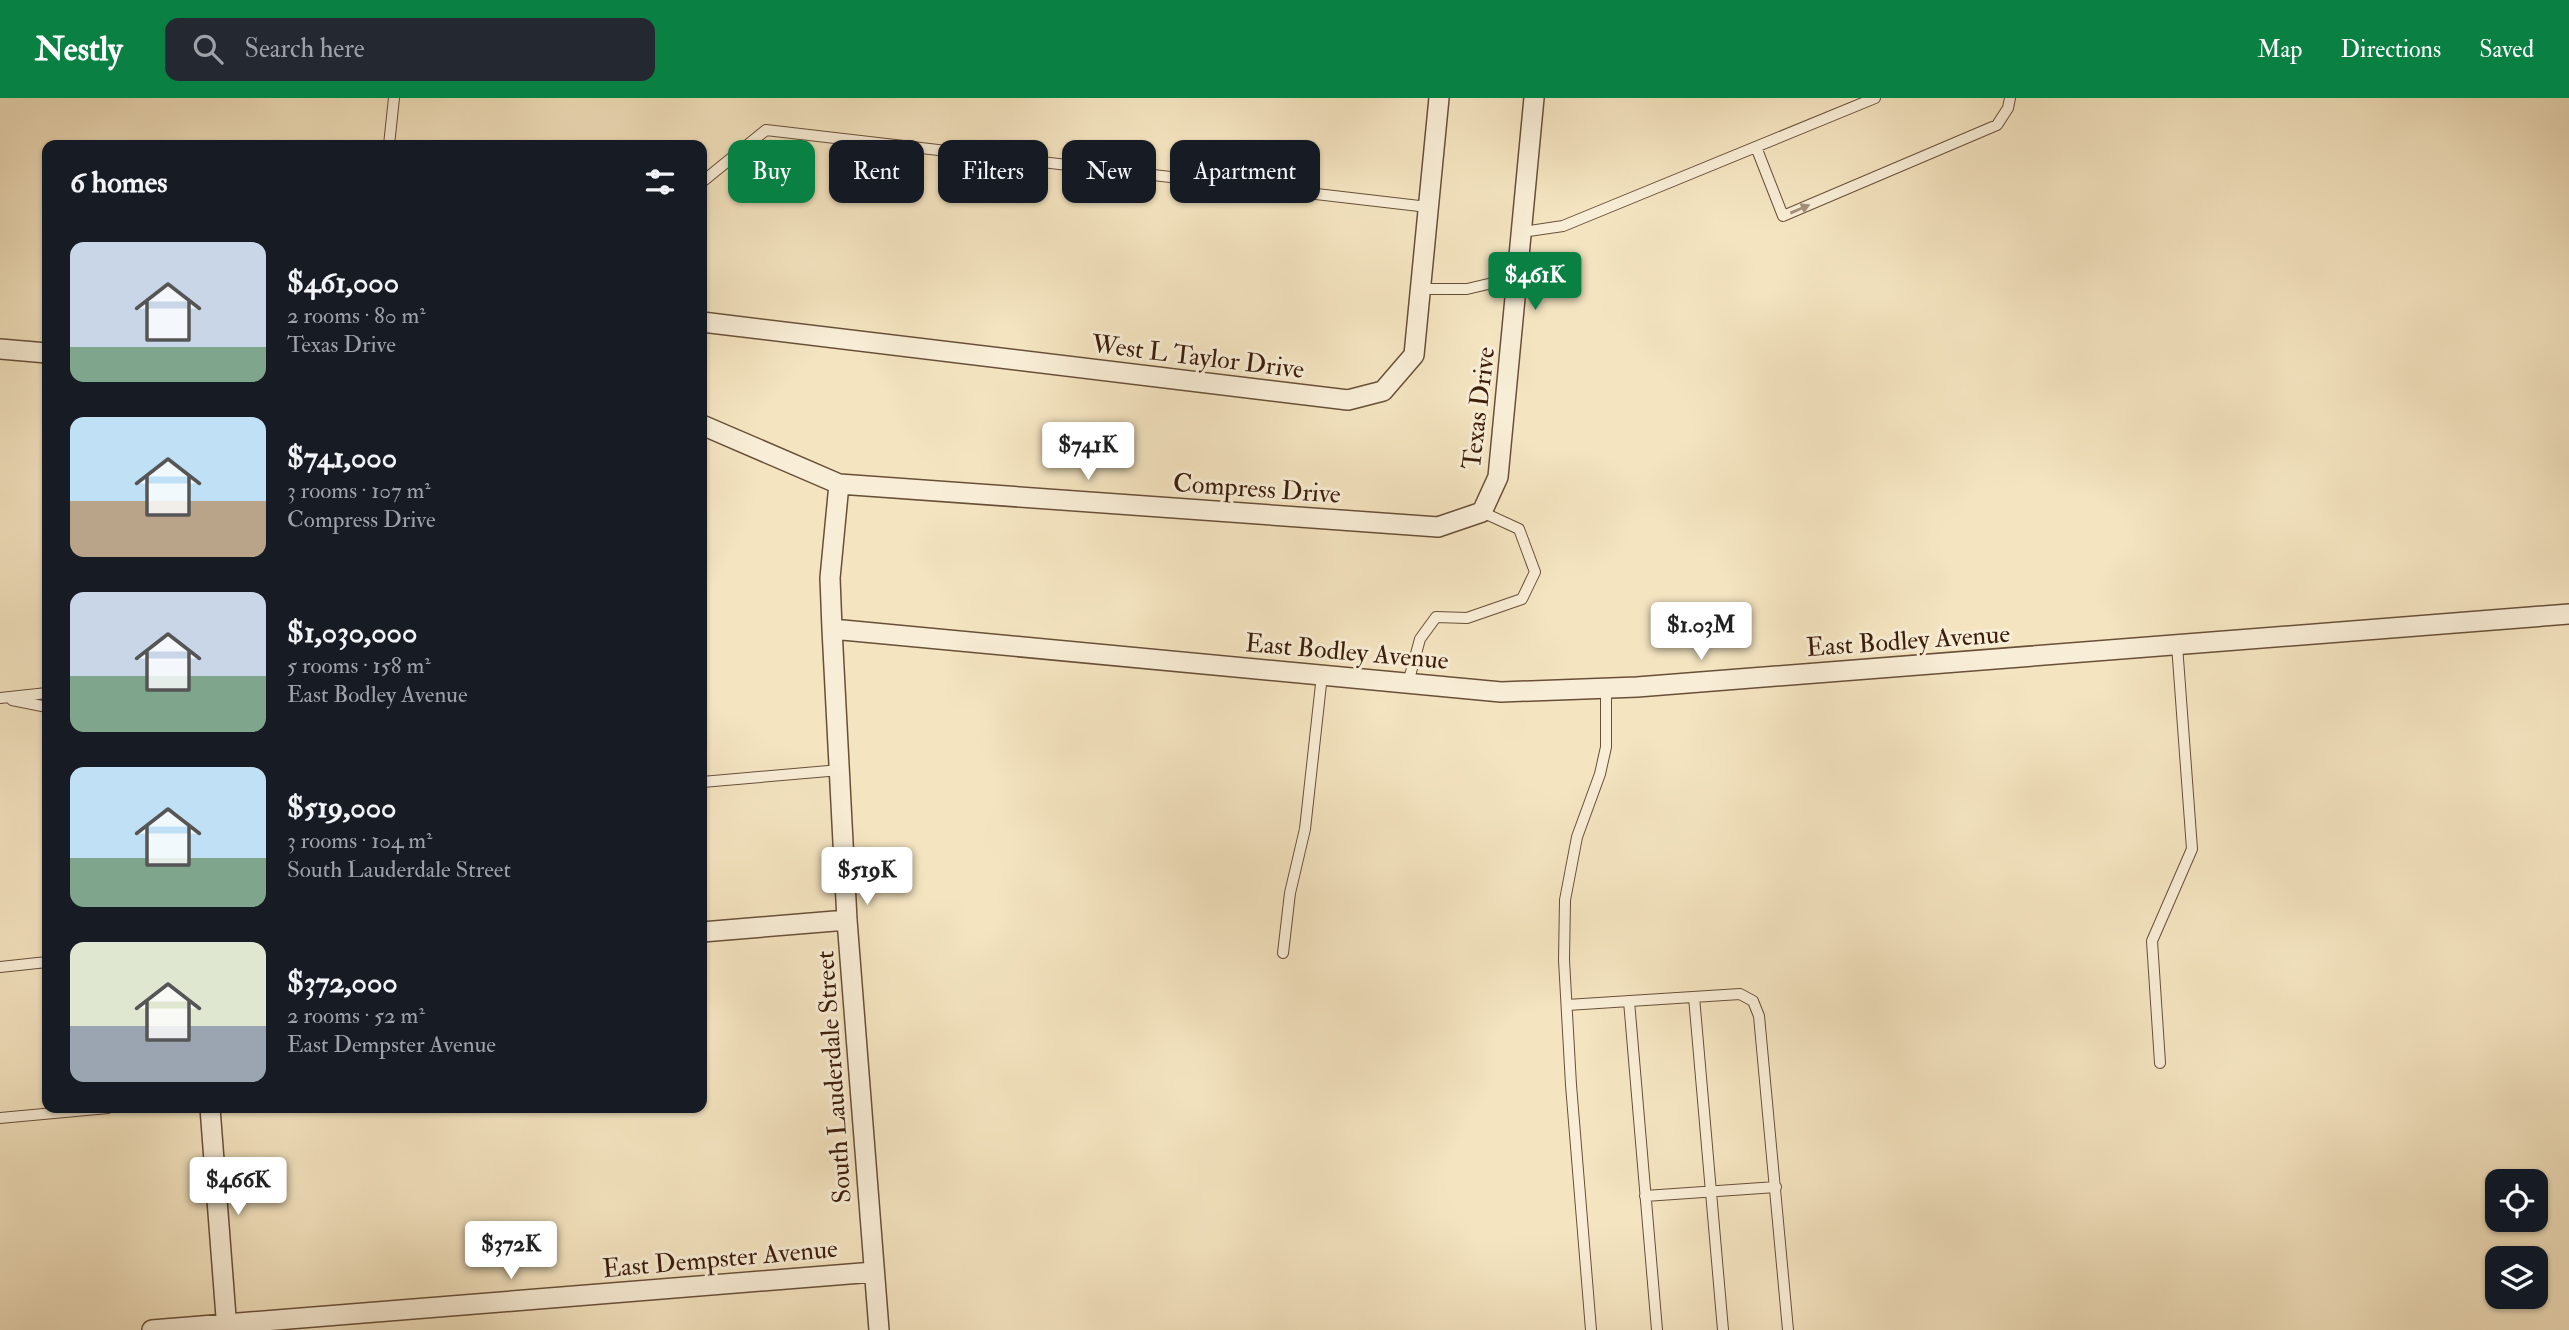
<!DOCTYPE html>
<html lang="en">
<head>
<meta charset="utf-8">
<style>
  body { margin:0; font-family:"IM FELL Double Pica",serif; background:#242831; color:#f1f3f6; height:100vh; display:flex; flex-direction:column; font-size:26px; white-space:nowrap }
  * { box-sizing:border-box; margin:0 }
  p { font-size:23px; color:#9ea1a6 }
  .icon { flex:none; width:38px; height:38px; fill:none; stroke:currentColor; stroke-width:2; stroke-linecap:round; stroke-linejoin:round }
  .map { position:relative; flex:1; overflow:hidden }
  .details { position:absolute; left:42px; top:42px; width:665px; height:973px; display:flex; flex-direction:column; background:#171b24; border-radius:14px; box-shadow:0 2px 5px #0004 }
  .details>* { flex:none }
  .hud { position:absolute; left:728px; top:42px; width:665px; height:63px; display:flex; gap:14px }
  .tools { position:absolute; left:2485px; top:1071px; display:grid; gap:14px }
  .tools a { display:grid; place-items:center; width:63px; height:63px; border-radius:14px; background:#171b24; box-shadow:0 2px 5px #0004; font-size:35px }
  .price { position:absolute; translate:-50% -60px; padding:0 16px; border-radius:7px; background:#fff; color:#222; font-size:23px; line-height:46px; filter:drop-shadow(0 2px 4px #0008) }
  .price::after { content:''; position:absolute; left:50%; top:42px; width:21px; height:16px; margin-left:-10px; background:inherit; clip-path:polygon(0 0,100% 0,50% 100%) }
  .price.selected { background:#0b8043; color:#fff }
  ul { padding:0; list-style:none }
  li { display:flex; align-items:center; gap:21px; height:175px; padding:0 28px }
  li span { display:grid; place-items:center; flex:none; width:196px; height:140px; border-radius:14px; color:#555 }
  li>.icon { margin-inline-start:auto }
  span .icon { width:84px; height:84px; fill:#fffc; stroke-width:1 }
  li b { font-size:30px }
  h2 { display:flex; justify-content:space-between; align-items:center; height:84px; padding:0 28px; font-size:30px }
  .pill { padding:0 24px; border-radius:14px; background:#171b24; box-shadow:0 2px 5px #0004; font-size:24px; line-height:63px }
  .pill.selected { background:#0b8043; color:#fff }
  header { display:flex; align-items:center; gap:42px; box-sizing:border-box; height:98px; padding:0 35px; background:#0b8043; color:#fff }
  header strong { font-size:33px }
  nav { display:flex; gap:38px; margin-inline-start:auto; font-size:24px }
  .search { width:490px; height:63px; background:#242831; display:flex; align-items:center; gap:18px; box-sizing:border-box; padding:0 24px; border-radius:14px; color:#9ea1a6; font-size:26px }
  .map>svg:first-child { display:block }
  .lines { fill:none; stroke-linecap:round; stroke-linejoin:round }
  .lane-casing { stroke:#694f38; stroke-width:12 }
  .street-casing { stroke:#694f38; stroke-width:22 }
  .lane { stroke:#f8edd6; stroke-width:10 }
  .street { stroke:#f8edd6; stroke-width:19 }
  .oneway { fill:#a38f7a }
  .labels { text-anchor:middle; stroke-width:6; stroke-linejoin:round; paint-order:stroke }
  .street-label { font-size:26px; fill:#3b1d0a; stroke:#f8edd6 }
</style>
</head>
<body>
<header>
<strong>Nestly</strong>
<div class="search"><svg class="icon" aria-label="search" viewBox="0 0 24 24"><circle cx="10" cy="10" r="6"/><path d="M15 15l6 6"/></svg>Search here</div>
<nav><a>Map</a><a>Directions</a><a>Saved</a></nav>
</header>
<div class="map">
<svg width="2569" height="1232" viewBox="0 0 2569 1232">
  <rect width="100%" height="100%" fill="#f4e4c0"/>
  <filter id="stains"><feTurbulence type="fractalNoise" baseFrequency=".00286" numOctaves="4"/><feColorMatrix values="0 0 0 0 .2 0 0 0 0 .09 0 0 0 0 .02 0 0 0 .5 -.17"/></filter>
  <radialGradient id="worn" r=".72"><stop offset=".6" stop-color="#630" stop-opacity="0"/><stop offset="1" stop-color="#630" stop-opacity=".3"/></radialGradient>
  <g class="lines">
    <g class="lane-casing">
      <path id="lane" d="M 389,47 L 394,0
        M 1756,49 L 1783,118 L 1997,27 L 2008,10 L 2010,0
        M 702,84 L 766,32 L 1428,109
        M 1522,134 L 1563,128 L 1875,0
        M 1420,191 L 1467,191 L 1518,179
        M 1408,585 L 1420,541 L 1436,519 L 1467,520 L 1522,501 L 1535,474 L 1519,431 L 1482,414
        M 0,600 L 47,595
        M 12,602 L 47,609
        M 702,684 L 840,672
        M 1283,855 L 1290,795 L 1305,731 L 1322,577
        M 0,869 L 47,864
        M 1694,899 L 1723,1232
        M 1629,903 L 1657,1232
        M 1567,907 L 1740,896 L 1753,903 L 1759,918 L 1788,1232
        M 2160,965 L 2152,843 L 2192,751 L 2177,547
        M 0,1020 L 108,1010
        M 1645,1098 L 1776,1089
        M 1591,1232 L 1571,987 L 1564,862 L 1565,802 L 1577,739 L 1600,676 L 1606,649 L 1606,591"/>
    </g>
    <g class="street-casing">
      <path id="street" d="M 702,224 L 1348,302 L 1383,293 L 1414,257 L 1439,0
        M 0,251 L 47,255
        M 702,327 L 839,386 L 1438,429 L 1482,414 L 1498,379 L 1534,0
        M 839,386 L 830,480 L 832,531 L 847,822 L 879,1232
        M 832,531 L 1501,594 L 1637,589 L 2569,516
        M 702,834 L 847,822
        M 210,1010 L 227,1232
        M 152,1232 L 874,1174"/>
    </g>
    <use href="#lane" class="lane"/>
    <use href="#street" class="street"/>
  </g>
  <defs><path id="oneway-solid" d="M-6-.8H1V-3.2L6.5 0L1 3.2V.8H-6Z" transform="scale(1.75)"/></defs>
  <use class="oneway" href="#oneway-solid" transform="translate(1800 111) rotate(-23)"/>
  <g class="labels">
    <g class="street-label">
      <text transform="translate(1198 258) rotate(7)" y="9">West L Taylor Drive</text>
      <text transform="translate(1478 310) rotate(-83)" y="9">Texas Drive</text>
      <text transform="translate(1257 390) rotate(4)" y="9">Compress Drive</text>
      <text transform="translate(1908 542) rotate(-4)" y="9">East Bodley Avenue</text>
      <text transform="translate(1347 553) rotate(5)" y="9">East Bodley Avenue</text>
      <text transform="translate(833 979) rotate(-94)" y="9">South Lauderdale Street</text>
      <text transform="translate(720 1160) rotate(-5)" y="9">East Dempster Avenue</text>
    </g>
  </g>
  <rect width="100%" height="100%" filter="url(#stains)"/>
  <rect width="100%" height="100%" fill="url(#worn)"/>
</svg>
<div class="tools">
<a><svg class="icon" aria-label="locate" viewBox="0 0 24 24"><circle cx="12" cy="12" r="6"/><path d="M12 2v4M12 18v4M2 12h4M18 12h4"/></svg></a>
<a><svg class="icon" aria-label="layers" viewBox="0 0 24 24"><path d="M12 4l9 5-9 5-9-5zM3 14l9 5 9-5"/></svg></a>
</div>
<b class="price selected" style="left:1535px;top:214px">$461K</b>
<b class="price" style="left:1088px;top:384px">$741K</b>
<b class="price" style="left:1701px;top:564px">$1.03M</b>
<b class="price" style="left:867px;top:809px">$519K</b>
<b class="price" style="left:238px;top:1119px">$466K</b>
<b class="price" style="left:511px;top:1183px">$372K</b>
<div class="hud">
<a class="pill selected">Buy</a>
<a class="pill">Rent</a>
<a class="pill">Filters</a>
<a class="pill">New</a>
<a class="pill">Apartment</a>
</div>
<section class="details">
<h2>6 homes<svg class="icon" aria-label="filters" viewBox="0 0 24 24"><path d="M4 7h16M4 17h16"/><circle cx="9" cy="7" r="2"/><circle cx="15" cy="17" r="2"/></svg></h2>
<ul>
<li><span style="background:linear-gradient(#c9d6e8 75%,#7fa58c 0)"><svg class="icon" aria-label="home" viewBox="0 0 24 24"><path d="M3 11l9-7 9 7M6 9v11h12V9"/></svg></span><div><b>$461,000</b><p>2 rooms · 80 m²</p><p>Texas Drive</p></div></li>
<li><span style="background:linear-gradient(#bfe0f5 60%,#b9a48a 0)"><svg class="icon" aria-label="home" viewBox="0 0 24 24"><path d="M3 11l9-7 9 7M6 9v11h12V9"/></svg></span><div><b>$741,000</b><p>3 rooms · 107 m²</p><p>Compress Drive</p></div></li>
<li><span style="background:linear-gradient(#c9d6e8 60%,#7fa58c 0)"><svg class="icon" aria-label="home" viewBox="0 0 24 24"><path d="M3 11l9-7 9 7M6 9v11h12V9"/></svg></span><div><b>$1,030,000</b><p>5 rooms · 158 m²</p><p>East Bodley Avenue</p></div></li>
<li><span style="background:linear-gradient(#bfe0f5 65%,#7fa58c 0)"><svg class="icon" aria-label="home" viewBox="0 0 24 24"><path d="M3 11l9-7 9 7M6 9v11h12V9"/></svg></span><div><b>$519,000</b><p>3 rooms · 104 m²</p><p>South Lauderdale Street</p></div></li>
<li><span style="background:linear-gradient(#dfe7d0 60%,#9aa5b1 0)"><svg class="icon" aria-label="home" viewBox="0 0 24 24"><path d="M3 11l9-7 9 7M6 9v11h12V9"/></svg></span><div><b>$372,000</b><p>2 rooms · 52 m²</p><p>East Dempster Avenue</p></div></li>
</ul>
</section>
</div>
</body>
</html>
